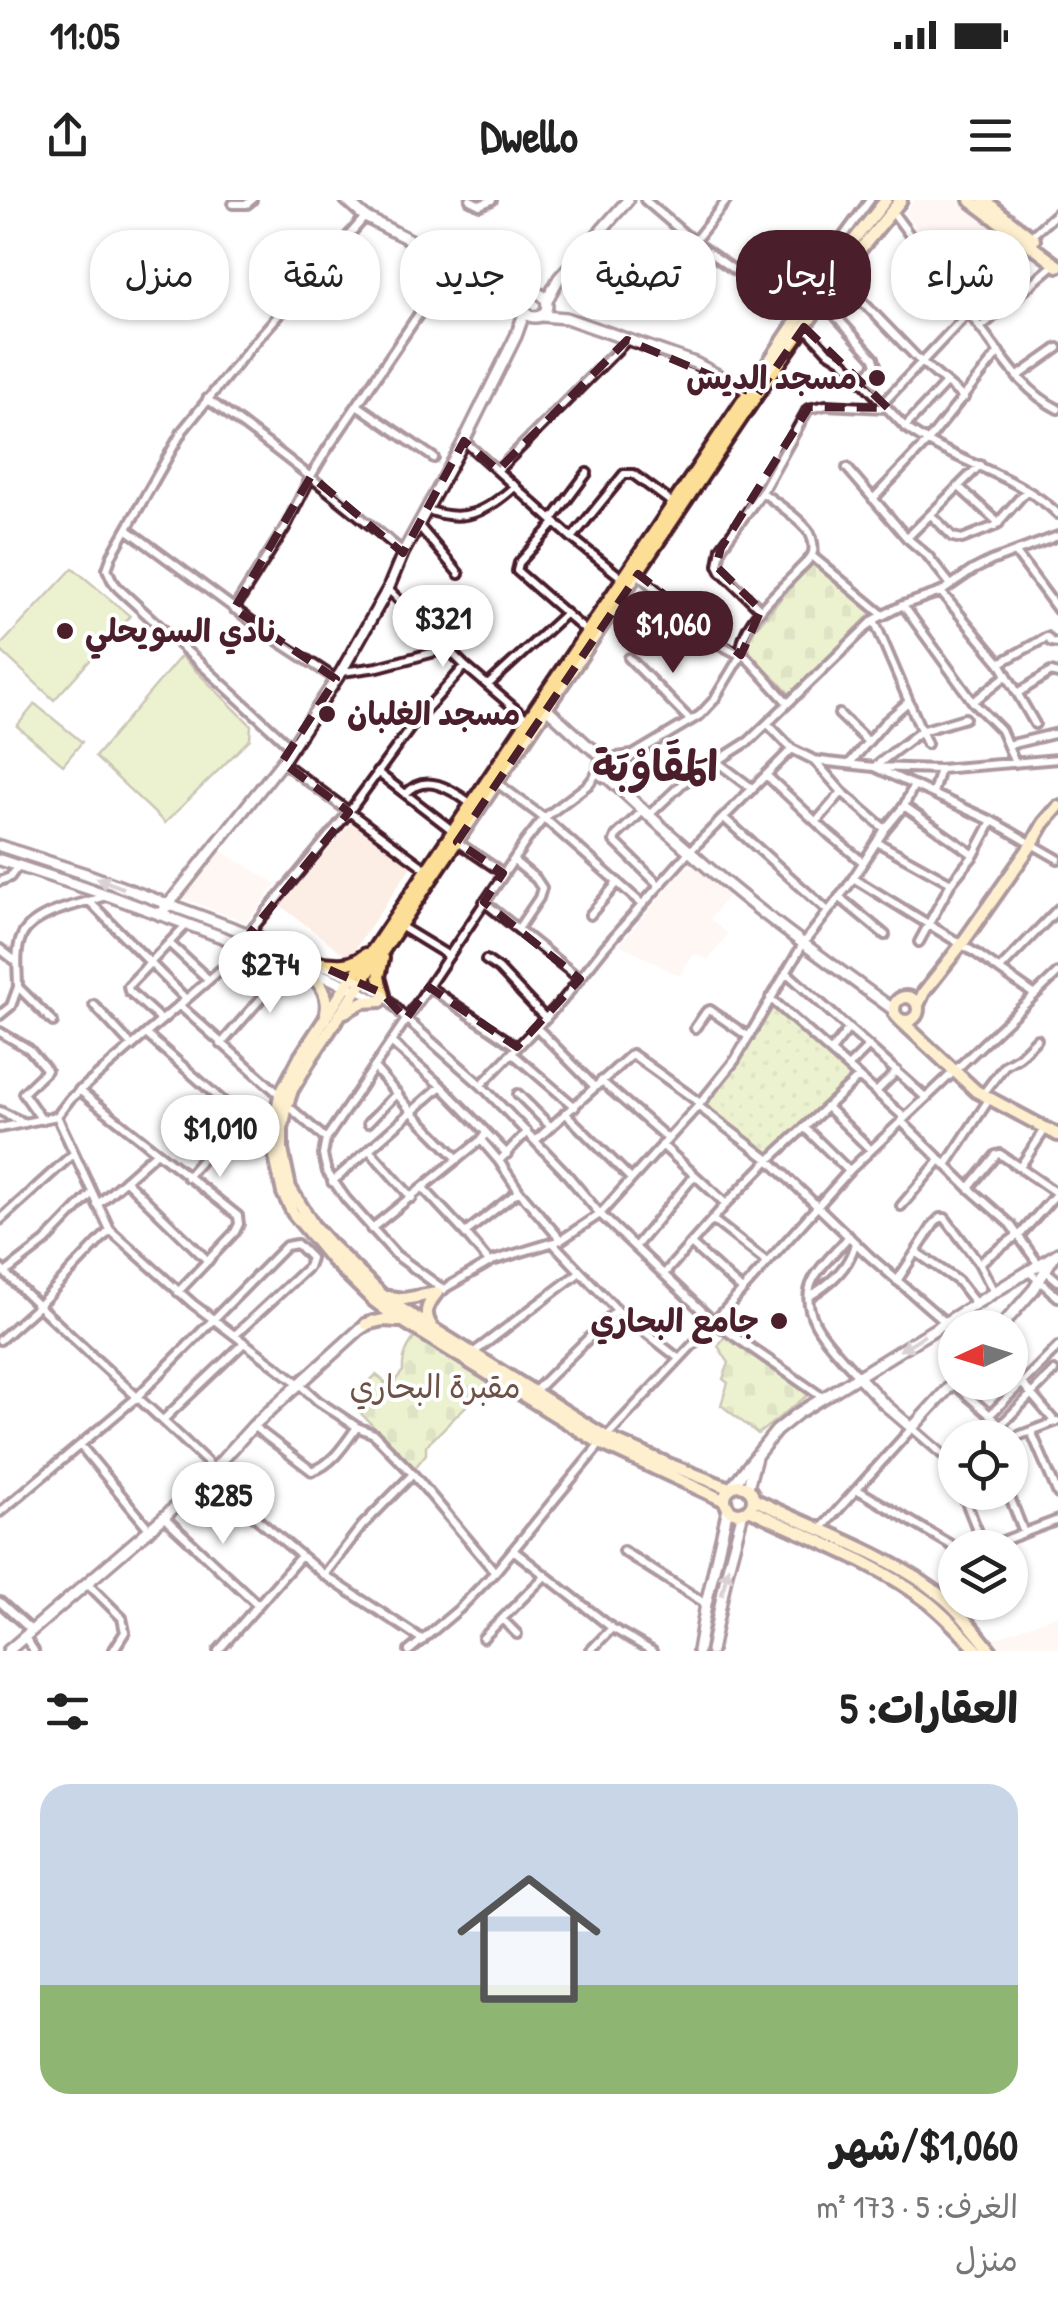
<!DOCTYPE html>
<html lang="ar">
<head>
<meta charset="utf-8">
<style>
  body { margin:0; font-family:"Patrick Hand","Playpen Sans Arabic",sans-serif; background:#f6f6f6; color:#222; direction:rtl; height:100vh; display:flex; flex-direction:column; font-size:38px; white-space:nowrap }
  * { box-sizing:border-box; margin:0 }
  p { font-size:32px; color:#767676 }
  .icon { flex:none; width:55px; height:55px; fill:none; stroke:currentColor; stroke-width:2; stroke-linecap:round; stroke-linejoin:round }
  .map { position:relative; height:1451px; overflow:hidden; direction:ltr }
  .drawer { display:flex; flex-direction:column; background:#fff; flex:1 }
  .drawer>* { flex:none }
  .top-card { position:absolute; left:30px; top:30px; width:1000px; height:90px; direction:rtl; display:flex; gap:20px }
  .needle { width:65px; rotate:266deg }
  .fabs { position:absolute; left:938px; top:1110px; display:grid; gap:20px }
  .fabs a { display:grid; place-items:center; width:90px; height:90px; border-radius:50%; background:#fff; box-shadow:0 2px 8px #0004; font-size:50px }
  .price { position:absolute; translate:-50% -85px; padding:0 22px; border-radius:35px; background:#fff; color:#222; font-size:32px; line-height:65px; filter:drop-shadow(0 2px 5px #0008) }
  .price::after { content:''; position:absolute; left:50%; top:60px; width:30px; height:22px; margin-left:-15px; background:inherit; clip-path:polygon(0 0,100% 0,50% 100%) }
  .price.active { background:#4a1f2b; color:#fff }
  ul { padding:0; list-style:none }
  li { display:grid; align-content:center; gap:20px; height:530px; padding:0 40px }
  li+li { border-top:2px solid #e0e0e0 }
  li span { display:grid; place-items:center; height:310px; border-radius:30px; color:#555 }
  li>.icon { margin-inline-start:auto }
  span .icon { width:180px; height:180px; fill:#fffc; stroke-width:1 }
  li b { font-size:42px }
  h2 { display:flex; justify-content:space-between; align-items:center; height:120px; padding:0 40px; font-size:42px }
  .pill { padding:0 35px; border-radius:40px; background:#fff; box-shadow:0 2px 8px #0004; font-size:35px; line-height:90px }
  .pill.active { background:#4a1f2b; color:#fff }
  .status { display:flex; justify-content:space-between; align-items:center; height:70px; padding:0 50px; background:#fff; direction:ltr }
  .status svg { height:28px; fill:currentColor }
  header { display:flex; justify-content:space-between; align-items:center; height:130px; padding:0 40px; background:#fff; font-size:45px; font-weight:700 }
  .map>svg:first-child { display:block }
  .built { fill:#fceee4 }
  .green { fill:url(#green-dots); stroke:#908160; stroke-width:2.5 }
  .cemetery { fill:url(#cemetery-stones); stroke:#908160; stroke-width:2.5 }
  .pitch { fill:#d6e396; stroke:#908160; stroke-width:2.5 }
  .lines { fill:none; stroke-linecap:round; stroke-linejoin:round }
  .minor-casing { stroke:#4a1f2b; stroke-width:14 }
  .tertiary-casing { stroke:#4a1f2b; stroke-width:16 }
  .secondary-casing { stroke:#4a1f2b; stroke-width:16 }
  .primary-casing { stroke:#4a1f2b; stroke-width:18 }
  .minor { stroke:#fff; stroke-width:6 }
  .tertiary { stroke:#fff; stroke-width:9 }
  .secondary { stroke:#fff; stroke-width:9 }
  .primary { stroke:#fdde96; stroke-width:10 }
  .oneway { fill:#ae9aa0 }
  .marked { fill:none; stroke:#4a1f2b; stroke-width:8; stroke-dasharray:20 12; stroke-linejoin:round }
  .poi-dot { fill:#4a1f2b; stroke:#fff; stroke-width:4 }
  .labels { text-anchor:middle; stroke-width:8; stroke-linejoin:round; paint-order:stroke }
  .poi-label { font-size:32px; font-weight:bold; fill:#4a1f2b; stroke:#fff; text-anchor:end }
  .park-label { font-size:32px; fill:#6d5046; stroke:#fff }
  .district-label { font-size:42px; font-weight:bold; fill:#4a1f2b; stroke:#fff }
</style>
</head>
<body>
<div class="status"><b>11:05</b><svg viewBox="0 0 49 12"><path d="M0 12V9h3v3zM5 12V6h3v6zM10 12V3h3v9zM15 12V0h3v12zM26 1h20v11H26zM47 4h2v5h-2z"/></svg></div>
<header><svg class="icon" aria-label="menu" viewBox="0 0 24 24"><path d="M4 6h16M4 12h16M4 18h16"/></svg>Dwello<svg class="icon" aria-label="share" viewBox="0 0 24 24"><path d="M12 15V3M7 8l5-5 5 5M5 13v7h14v-7"/></svg></header>
<div class="map">
<svg width="1058" height="1451" viewBox="0 0 1058 1451">
  <defs>
    <pattern id="green-dots" width="8" height="8" patternUnits="userSpaceOnUse" patternTransform="scale(2.5)"><rect width="8" height="8" fill="#d6e396"/><path d="M2 2h.1M6 6h.1" fill="none" stroke="#b9c281" stroke-width="1.8" stroke-linecap="round"/></pattern>
    <pattern id="cemetery-stones" width="16" height="16" patternUnits="userSpaceOnUse" patternTransform="scale(2.5)"><rect width="16" height="16" fill="#d6e396"/><path d="M2 7V4a2 2 0 0 1 4 0v3zM10 15v-3a2 2 0 0 1 4 0v3z" fill="#b9c281"/></pattern>
  </defs>
  <rect width="100%" height="100%" fill="#fff"/>
  <filter id="ink" filterUnits="userSpaceOnUse"><feTurbulence type="fractalNoise" baseFrequency=".01" numOctaves="2"/><feDisplacementMap in="SourceGraphic" scale="20" xChannelSelector="R" yChannelSelector="G"/><feConvolveMatrix kernelMatrix="1 2 1 2 8 2 1 2 1" color-interpolation-filters="sRGB"/></filter>
  <g filter="url(#ink)">
    <path class="built" d="M 915,0 L 962,0 L 1019,41 L 958,82 L 905,13 Z
      M 806,53 L 815,59 L 785,99 L 770,90 L 795,56 L 800,60 Z
      M 354,619 L 412,665 L 349,758 L 281,706 Z
      M 220,650 L 277,684 L 246,722 L 178,696 Z
      M 692,666 L 730,693 L 710,719 L 728,734 L 708,760 L 694,753 L 679,776 L 620,744 L 686,668 Z
      M 1058,1415 L 1058,1451 L 1002,1451 L 993,1439 Z"/>
    <path class="green" d="M 772,802 L 855,877 L 772,955 L 703,905 L 745,854 Z"/>
    <path class="cemetery" d="M 812,362 L 872,412 L 791,495 L 750,454 L 749,439 L 752,433 Z
      M 418,1134 L 492,1180 L 426,1246 L 426,1254 L 414,1269 L 355,1207 L 355,1195 L 376,1175 L 385,1182 L 384,1185 L 389,1188 L 403,1171 C 402,1155 408,1144 418,1134 Z
      M 726,1135 L 808,1195 L 758,1234 L 721,1205 L 728,1183 L 723,1179 L 729,1163 L 718,1146 Z"/>
    <path class="pitch" d="M 73,368 L 130,416 L 54,500 L 0,450 L 0,446 Z
      M 181,456 L 251,525 L 250,539 L 165,623 L 95,557 Z
      M 35,504 L 82,542 L 63,565 L 17,526 Z"/>
    <g class="lines">
      <g class="minor-casing">
        <path id="minor" d="M 470,0 L 480,5 L 492,0
          M 645,0 L 694,42 L 800,116
          M 233,4 L 247,4 L 252,0
          M 892,11 C 921,51 952,91 982,130 C 1005,160 1023,191 1058,209
          M 1029,38 L 1058,12
          M 694,42 L 727,0
          M 830,90 L 840,96 L 860,99 L 918,159 L 964,198
          M 823,102 L 874,158 L 876,165 L 861,180
          M 790,109 L 870,0
          M 805,127 L 827,151 L 843,161 L 905,227 C 950,261 1016,273 1058,314
          M 980,128 L 1055,64
          M 1017,177 L 1058,148
          M 207,199 C 275,247 339,299 403,352
          M 883,203 L 968,113
          M 357,205 L 434,258
          M 905,227 L 946,183
          M 464,241 L 572,338 L 622,378
          M 847,268 L 907,338 L 928,356 L 951,385
          M 498,270 L 627,140
          M 959,287 L 999,323
          M 873,299 L 928,241 L 999,152
          M 428,310 C 465,324 487,311 515,286
          M 931,315 L 953,337 L 962,339 L 995,326 L 1026,291
          M 552,320 L 587,273
          M 555,323 L 519,363 L 517,371 L 587,432
          M 419,326 L 459,374
          M 128,330 L 281,443 L 336,479
          M 572,338 L 624,274 L 633,274 L 675,305
          M 907,338 L 980,265
          M 1016,353 L 1058,410
          M 812,356 L 883,415
          M 638,374 L 719,444 L 740,455
          M 388,389 L 465,466 L 527,519
          M 941,392 L 1000,463 L 1035,524
          M 903,405 L 973,502 L 1001,530 L 1015,563
          M 234,409 L 285,328 L 311,276 L 326,251 L 454,62
          M 761,410 L 721,371 L 718,365 L 721,348 L 762,292 L 808,209 L 826,205 L 886,208
          M 874,420 L 927,544
          M 741,451 L 787,502
          M 629,458 L 690,520
          M 1000,463 L 1047,437 L 1051,442 L 1058,443
          M 342,472 L 378,467 L 446,449
          M 489,484 L 565,414
          M 1018,493 L 1051,472 L 1058,474
          M 973,502 L 1007,475
          M 839,514 L 867,541
          M 965,518 L 921,531 L 874,567 L 992,621 L 1058,659
          M 768,524 L 792,549 L 814,560 L 828,562 L 874,567 L 940,569 L 1058,559
          M 1008,545 L 1058,533
          M 291,547 L 118,388 L 112,380 L 107,369 L 112,355 L 183,230 L 253,144 L 365,17
          M 610,558 L 632,555
          M 814,560 L 842,592 L 885,629
          M 282,562 L 426,669
          M 717,562 L 753,589
          M 850,563 L 884,523 L 908,502
          M 619,570 L 633,555 L 700,515 L 714,500 L 741,455 C 739,424 776,394 796,373 C 800,368 809,361 812,355 C 815,349 813,339 810,333 C 801,319 776,303 762,292
          M 377,572 L 452,630
          M 766,575 L 830,635 L 863,662
          M 497,583 L 544,618 L 642,704
          M 933,593 L 940,569
          M 406,594 C 425,572 451,589 470,603
          M 904,606 L 974,655
          M 644,610 L 616,636 L 614,641 L 659,685
          M 649,615 L 683,583 L 749,541 L 874,420 L 903,405 L 941,392 L 973,370 L 991,361 L 1058,336
          M 724,618 L 828,711
          M 816,622 L 842,592
          M 457,642 L 503,673
          M 877,642 L 951,683
          M 514,661 L 536,679 L 542,688 L 539,698 L 518,729
          M 853,678 L 977,754 L 1035,795
          M 0,681 L 10,677 L 18,666
          M 839,697 L 885,735
          M 89,701 L 186,799
          M 484,702 L 580,779
          M 590,715 L 618,682
          M 400,726 L 449,756
          M 249,733 L 349,612 L 414,523 L 465,466
          M 919,742 L 951,683 L 974,655 L 992,621
          M 170,744 L 209,780
          M 247,747 L 70,899 L 57,916 L 61,925 L 110,1030 L 193,1104 L 298,1183 L 318,1201 L 357,1227 L 374,1234 L 413,1274 L 495,1372
          M 0,749 L 17,762
          M 486,760 L 499,769 L 546,819
          M 1000,769 L 1058,709
          M 786,772 L 925,897
          M 363,782 L 384,795 L 406,819 L 481,885 L 564,971 L 600,1014 L 714,1122 L 822,1197
          M 429,787 L 517,847
          M 358,790 L 379,800
          M 770,798 L 905,918
          M 94,805 L 132,846
          M 179,805 L 280,895
          M 0,815 L 11,806 L 18,787
          M 161,820 L 129,791 L 128,786 L 187,724
          M 53,822 L 18,787 C 18,772 15,753 21,738 C 31,712 82,704 106,696
          M 537,828 L 595,887
          M 695,828 L 706,812 L 710,810 L 749,837
          M 0,832 L 29,849 L 47,870 L 23,893 L 42,920
          M 146,834 L 227,905 L 235,915 L 233,922 L 187,977
          M 391,842 L 441,886 L 507,954
          M 221,844 L 292,763
          M 831,851 L 849,828
          M 512,853 L 575,907
          M 374,867 L 413,913 L 458,959
          M 848,867 L 869,846
          M 601,881 L 668,939
          M 481,885 L 562,801 L 604,748 L 689,652 L 792,549
          M 79,890 L 238,1016 L 239,1024 L 235,1032 L 178,1092
          M 876,892 L 897,871
          M 518,894 L 551,927
          M 983,894 L 1005,865 L 1019,857 L 1037,839
          M 287,905 L 326,939
          M 698,906 L 769,960 L 869,1056 L 945,1122
          M 828,908 L 871,950
          M 0,911 L 25,923
          M 565,913 L 631,979
          M 901,921 L 969,988 L 1010,1024 L 1039,1065 L 1058,1081
          M 368,923 L 397,893
          M 0,928 L 57,916
          M 805,928 L 849,971
          M 481,940 L 499,961 L 527,932
          M 536,940 L 632,854 L 700,903
          M 662,945 L 726,1004
          M 370,951 L 412,998
          M 499,961 L 519,991 L 561,1040
          M 946,965 L 990,898
          M 1020,967 L 1046,928
          M 125,980 L 208,1061
          M 332,982 L 441,886
          M 969,988 L 996,955 L 1000,954 L 1058,994
          M 424,989 L 465,1033 L 489,1062
          M 97,1005 L 157,952
          M 901,1006 L 940,960
          M 0,1020 L 73,954
          M 713,1020 L 767,1062
          M 371,1029 L 481,940 L 486,933
          M 465,1033 L 519,991
          M 849,1036 C 838,1050 821,1064 813,1080 C 794,1116 838,1152 858,1176
          M 1019,1036 L 1057,993
          M 553,1043 L 617,1110 L 678,1158
          M 692,1045 L 742,1090
          M 635,1047 L 694,976
          M 916,1052 L 958,1081 L 976,1104
          M 979,1063 L 1018,1035
          M 0,1068 C 69,1138 144,1201 214,1269
          M 1028,1071 L 1058,1097
          M 5,1073 L 45,1042 L 92,993
          M 664,1074 L 726,1004 L 769,960 L 859,877
          M 897,1081 L 934,1024 L 940,1018 L 945,1018 L 979,1063 L 994,1092
          M 444,1090 L 396,1055 L 346,999 L 327,972 L 323,955 L 326,939 L 526,641 L 544,618 L 589,584 L 600,569
          M 435,1094 L 492,1061 L 561,1040 L 600,1014 L 698,906 L 735,860 L 803,744 L 848,686 L 885,629 L 904,606 L 914,585
          M 810,1096 C 830,1084 850,1066 855,1043
          M 0,1140 L 38,1106 L 110,1030
          M 473,1153 L 580,1072
          M 1021,1182 L 1055,1222
          M 953,1183 L 990,1215 L 1012,1238
          M 535,1191 L 617,1110
          M 990,1215 L 1058,1147
          M 163,1220 L 244,1143
          M 253,1226 L 312,1271 C 332,1265 345,1244 357,1227
          M 1000,1226 L 1054,1171
          M 1031,1231 L 1058,1294
          M 1010,1239 L 1057,1221
          M 81,1246 L 150,1330
          M 207,1277 L 324,1375 L 423,1440
          M 858,1290 L 956,1348
          M 962,1292 L 984,1347
          M 1008,1292 L 1024,1333
          M 0,1312 L 136,1198 L 286,1046 L 297,1044 L 311,1058 L 308,1067 L 235,1135
          M 164,1317 L 257,1404
          M 820,1330 L 912,1228 L 950,1261 L 955,1274
          M 984,1348 L 1058,1320
          M 513,1350 L 612,1428 L 590,1451
          M 623,1351 L 706,1404
          M 324,1375 L 362,1326 L 413,1274
          M 88,1384 L 122,1418 L 125,1432 L 113,1451
          M 944,1398 L 955,1382
          M 0,1402 L 31,1430
          M 502,1419 L 517,1434
          M 612,1428 L 652,1451
          M 24,1436 L 34,1451
          M 483,1438 L 545,1376
          M 218,1451 L 301,1356
          M 409,1451 L 459,1409 L 495,1372 L 606,1237 L 714,1122 L 851,969 L 1058,773"/>
      </g>
      <g class="tertiary-casing">
        <path id="tertiary" d="M 346,0 L 365,17 L 479,75 L 529,95
          M523 105a12 12 0 1 1 24 0a12 12 0 1 1-24 0Z
          M 547,100 L 559,78 L 628,0
          M 542,116 L 566,118 L 695,163 L 754,194
          M 542,504 L 587,545 L 607,559
          M599 568a10 10 0 1 1 20 0a10 10 0 1 1-20 0Z
          M 608,578 C 635,602 661,627 688,650 C 752,708 824,759 894,810
          M 0,646 L 86,674 L 249,734 L 356,778
          M 0,660 L 107,695 L 301,766 L 350,787
          M 160,715 L 282,562 L 341,472 L 388,389 L 403,353 L 464,241 L 516,136 L 525,111
          M 8,1451 L 164,1317 L 207,1277 L 253,1226 L 359,1130 L 373,1121"/>
      </g>
      <g class="secondary-casing">
        <path id="secondary" d="M 1000,1128 L 1034,1089 L 1053,1058
          M 858,1176 L 883,1203 L 912,1228 L 955,1181
          M 732,1286 L 776,1231 L 797,1214 L 1058,1053
          M 748,1287 L 756,1257
          M 698,1451 L 706,1404 L 728,1308
          M 711,1451 L 727,1372 L 743,1312"/>
      </g>
      <g class="primary-casing">
        <path id="primary" d="M 970,0 L 1058,66
          M 984,0 L 1034,40
          M 383,758 L 379,777 L 384,795
          M 322,763 C 341,765 351,766 366,754
          M 304,767 C 318,781 330,792 326,813
          M894 809a12 12 0 1 1 24 0a12 12 0 1 1-24 0Z
          M 918,805 L 924,792 L 961,745 L 1032,644 L 1044,623 L 1058,607
          M 345,812 L 363,802 L 381,801
          M 900,820 L 976,891 L 1058,935
          M 389,1097 L 404,1099 L 437,1093
          M 366,1124 L 383,1120 L 399,1121
          M 432,1127 C 423,1114 427,1105 436,1094
          M725 1299a14 14 0 1 1 28 0a14 14 0 1 1-28 0Z
          M 729,1288 L 673,1266 L 606,1237 L 400,1108 L 381,1094 L 329,1043 L 313,1025 L 290,988 L 282,950 L 282,929 L 287,905 L 292,890 L 313,855 L 757,195 L 850,62 L 901,0
          M 754,1299 C 815,1330 892,1354 945,1399 C 962,1414 977,1433 991,1451
          M 725,1301 L 600,1243 L 390,1113 L 373,1100 L 332,1060 L 293,1013 L 283,993 L 274,952 L 273,931 L 280,895 L 300,857 L 347,785 L 375,747 L 834,65 L 886,0
          M 749,1309 C 809,1338 875,1361 928,1402 C 946,1416 962,1434 978,1451"/>
      </g>
      <use href="#minor" class="minor"/>
      <use href="#tertiary" class="tertiary"/>
      <use href="#secondary" class="secondary"/>
      <use href="#primary" class="primary"/>
    </g>
    <defs><path id="oneway-solid" d="M-6-.8H1V-3.2L6.5 0L1 3.2V.8H-6Z" transform="scale(2.5)"/></defs>
    <g class="oneway">
      <use href="#oneway-solid" transform="translate(110 683) rotate(-159)"/>
      <use href="#oneway-solid" transform="translate(912 1143) rotate(148)"/>
      <use href="#oneway-solid" transform="translate(725 1381) rotate(-77)"/>
    </g>
  </g>
  <path d="M0 0H1058V1451H0ZM 804,127 L 888,208 L 809,207 L 721,348 L 716,366 L 761,410 L 741,455 L 638,374 L 457,642 L 503,673 L 484,702 L 580,779 L 517,847 L 429,787 L 406,819 L 382,793 L 249,734 L 349,612 L 282,562 L 336,479 L 234,409 L 311,276 L 403,353 L 464,241 L 498,270 L 627,140 L 757,195 Z" fill="#fff" fill-opacity=".55" fill-rule="evenodd"/>
  <path class="marked" d="M 804,127 L 888,208 L 809,207 L 721,348 L 716,366 L 761,410 L 741,455 L 638,374 L 457,642 L 503,673 L 484,702 L 580,779 L 517,847 L 429,787 L 406,819 L 382,793 L 249,734 L 349,612 L 282,562 L 336,479 L 234,409 L 311,276 L 403,353 L 464,241 L 498,270 L 627,140 L 757,195 Z"/>
  <g class="poi-dot">
    <circle cx="877" cy="178" r="10"/>
    <circle cx="65" cy="431" r="10"/>
    <circle cx="327" cy="514" r="10"/>
    <circle cx="779" cy="1121" r="10"/>
  </g>
  <g class="labels">
    <g class="poi-label">
      <text x="857" y="189">مسجد الديس</text>
      <text x="85" y="442" text-anchor="start">نادي السويحلي</text>
      <text x="347" y="525" text-anchor="start">مسجد الغلبان</text>
      <text x="759" y="1132">جامع البحاري</text>
    </g>
    <g class="park-label">
      <text x="435" y="1198">مقبرة البحاري</text>
    </g>
    <g class="district-label">
      <text x="655" y="581">المَقَاوْبَة</text>
    </g>
  </g>
</svg>
<div class="fabs">
<a><svg class="needle" viewBox="-14 -14 28 28"><path d="M0-13l5 13h-10z" fill="#e53935"/><path d="M0 13l5-13h-10z" fill="#767676"/></svg></a>
<a><svg class="icon" aria-label="locate" viewBox="0 0 24 24"><circle cx="12" cy="12" r="6"/><path d="M12 2v4M12 18v4M2 12h4M18 12h4"/></svg></a>
<a><svg class="icon" aria-label="layers" viewBox="0 0 24 24"><path d="M12 4l9 5-9 5-9-5zM3 14l9 5 9-5"/></svg></a>
</div>
<b class="price" style="left:443px;top:470px">$321</b>
<b class="price active" style="left:673px;top:476px">$1,060</b>
<b class="price" style="left:270px;top:816px">$274</b>
<b class="price" style="left:220px;top:980px">$1,010</b>
<b class="price" style="left:223px;top:1347px">$285</b>
<div class="top-card">
<a class="pill">شراء</a>
<a class="pill active">إيجار</a>
<a class="pill">تصفية</a>
<a class="pill">جديد</a>
<a class="pill">شقة</a>
<a class="pill">منزل</a>
</div>
</div>
<section class="drawer">
<h2>العقارات: 5<svg class="icon" aria-label="filters" viewBox="0 0 24 24"><path d="M4 7h16M4 17h16"/><circle cx="9" cy="7" r="2"/><circle cx="15" cy="17" r="2"/></svg></h2>
<ul>
<li><span style="background:linear-gradient(#c9d6e8 65%,#8fb573 0)"><svg class="icon" aria-label="home" viewBox="0 0 24 24"><path d="M3 11l9-7 9 7M6 9v11h12V9"/></svg></span><div><b>$1,060/شهر</b><p>الغرف: 5 · 173 m²</p><p>منزل</p></div></li>
</ul>
</section>
</body>
</html>
